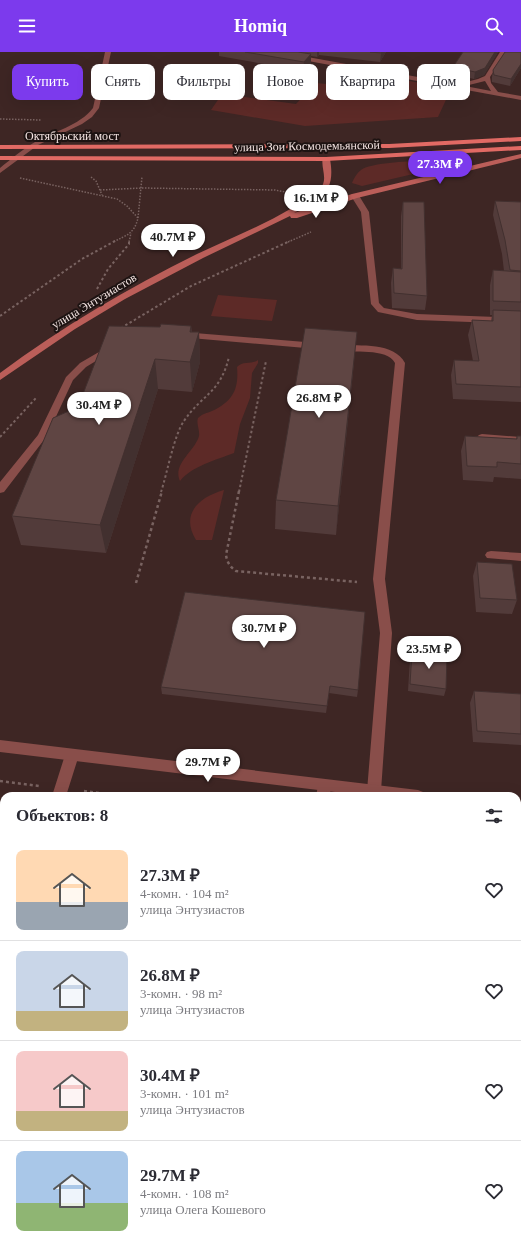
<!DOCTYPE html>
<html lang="ru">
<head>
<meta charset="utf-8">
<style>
  body { margin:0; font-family:Georgia,serif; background:#f7f7f7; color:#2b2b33; height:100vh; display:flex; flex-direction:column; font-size:15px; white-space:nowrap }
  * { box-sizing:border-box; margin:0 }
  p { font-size:13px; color:#7c7c81 }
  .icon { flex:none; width:22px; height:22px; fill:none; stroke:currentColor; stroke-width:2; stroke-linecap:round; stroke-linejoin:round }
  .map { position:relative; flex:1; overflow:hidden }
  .details { position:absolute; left:0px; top:740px; width:521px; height:456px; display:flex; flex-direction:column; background:#fff; border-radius:12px 12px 0 0; box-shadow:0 4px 16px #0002 }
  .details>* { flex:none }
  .hud { position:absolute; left:12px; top:12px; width:497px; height:36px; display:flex; gap:8px }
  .price { position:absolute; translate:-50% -34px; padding:0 9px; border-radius:14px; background:#fff; color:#222; font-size:13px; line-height:26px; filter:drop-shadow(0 1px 2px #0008) }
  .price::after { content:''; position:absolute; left:50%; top:24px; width:12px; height:9px; margin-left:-6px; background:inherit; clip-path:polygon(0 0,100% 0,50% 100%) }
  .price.active { background:#7c3aed; color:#fff }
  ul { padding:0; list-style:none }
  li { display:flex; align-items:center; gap:12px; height:100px; padding:0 16px }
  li+li { border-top:1px solid #e1e1e2 }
  li span { display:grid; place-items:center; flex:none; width:112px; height:80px; border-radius:8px; color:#555 }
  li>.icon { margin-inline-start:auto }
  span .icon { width:48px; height:48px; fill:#fffc; stroke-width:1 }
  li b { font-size:17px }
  h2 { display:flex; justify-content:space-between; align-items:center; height:48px; padding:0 16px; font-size:17px }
  .tag { padding:0 14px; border-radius:8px; background:#fff; box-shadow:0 4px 16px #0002; font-size:14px; line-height:36px }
  .tag.active { background:#7c3aed; color:#fff }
  header { display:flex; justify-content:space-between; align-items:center; height:52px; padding:0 16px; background:#7c3aed; color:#fff; font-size:18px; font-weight:800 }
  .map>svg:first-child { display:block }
  .green { fill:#5d2a27 }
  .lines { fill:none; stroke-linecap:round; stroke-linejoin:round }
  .path-far3 { stroke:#796361; stroke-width:1.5; stroke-dasharray:1.5 1.5; stroke-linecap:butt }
  .path-far2 { stroke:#796361; stroke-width:2; stroke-dasharray:2.5 2.5; stroke-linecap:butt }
  .path-far1 { stroke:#796361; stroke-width:2.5; stroke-dasharray:3 3; stroke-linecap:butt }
  .path { stroke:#796361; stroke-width:3.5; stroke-dasharray:4 4; stroke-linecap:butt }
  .lane { fill:#894e4a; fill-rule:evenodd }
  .street { fill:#894e4a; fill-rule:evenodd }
  .secondary { fill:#bb5e59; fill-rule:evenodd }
  .primary { fill:#e16a64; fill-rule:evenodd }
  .wall { fill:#523b3a }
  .shaded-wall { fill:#42302f }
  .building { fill:#5f4543; stroke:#42302f }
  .labels { text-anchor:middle; stroke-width:4; stroke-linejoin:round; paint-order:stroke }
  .far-street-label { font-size:12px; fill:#f4e4e2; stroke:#1d1312 }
</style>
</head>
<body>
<header><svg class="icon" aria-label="menu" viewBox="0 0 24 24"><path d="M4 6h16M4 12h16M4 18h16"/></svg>Homiq<svg class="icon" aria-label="search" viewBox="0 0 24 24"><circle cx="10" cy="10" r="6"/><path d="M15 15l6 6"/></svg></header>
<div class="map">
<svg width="521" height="1196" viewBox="0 0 521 1196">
  <rect width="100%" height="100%" fill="#3e2624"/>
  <path class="green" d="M 394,26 L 451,37 L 438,65 L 305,74 L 211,58 L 222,42 L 296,52 L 316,31 L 388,38 Z
    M 421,109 L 444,112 L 443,115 L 362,134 L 352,131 C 354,126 357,121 361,118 C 370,111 408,109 421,109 Z
    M 218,243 L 277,248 L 272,269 L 211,264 Z
    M 258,308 L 258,311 L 252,321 L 250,346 L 240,372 L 234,401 C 216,408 192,414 180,429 C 172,412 195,399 199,384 C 200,378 196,372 198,366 C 202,362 207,361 212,359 C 233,349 239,337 237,315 C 243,308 251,313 258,308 Z
    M 224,438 L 212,488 L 196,488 C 180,462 199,445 224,438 Z"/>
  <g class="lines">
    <path class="path-far3" d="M 0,67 L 41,68
      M 91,125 L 96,129 L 102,143
      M 20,126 L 117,147 L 127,154 L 138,166 C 134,182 127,183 113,190
      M 100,138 L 142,136 L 275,138 L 285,140
      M 138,166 L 142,125
      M 129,190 L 131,181
      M 288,190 L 311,180"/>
    <path class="path-far2" d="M 97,237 L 108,217 L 129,192 L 129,189
      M 0,264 L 82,207 L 115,189
      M 121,276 L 191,234 L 290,189
      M 0,385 L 36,346
      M 161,440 C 167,422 174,383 184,369 C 202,342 220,342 229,305
      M 239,440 L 266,309"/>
    <path class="path-far1" d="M 239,439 L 226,503 C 227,510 230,515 236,519 L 357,530
      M 136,531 L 162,439
      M 0,729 L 39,734
      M 84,739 L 121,744"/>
    <path class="path" d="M 517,800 L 521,801"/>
    <path class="lane" d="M 352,142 L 358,142 L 369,160 L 379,251 L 384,256 L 417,262 L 521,266 L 521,272 L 417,268 L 378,260 L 371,252 L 361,160 L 351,144 Z
      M 182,280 L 317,291 L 321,294 L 317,297 L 179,285 L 178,283 L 179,281 Z
      M 111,293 L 114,294 L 115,296 L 114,298 L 86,315 L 73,328 L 47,384 L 4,440 L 0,441 L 0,430 L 38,383 L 66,325 L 80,311 Z
      M 340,293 C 360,294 394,290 405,311 L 385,527 L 392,581 L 381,739 L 377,744 L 369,743 L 367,739 L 380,581 L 373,527 L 395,311 C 387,295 352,302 337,298 L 336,296 Z
      M 482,382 L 521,385 L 521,391 L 479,387 L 477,385 L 479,383 Z
      M 491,499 L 521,501 L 521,509 L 487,506 L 485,503 L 487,500 Z
      M 72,697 L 77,699 L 79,703 L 66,744 L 52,744 L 65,703 L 67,699 Z
      M 324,727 L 329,729 L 331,733 L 330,744 L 316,744 L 319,729 Z
      M 4,908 L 4,935 L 0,937 L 0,910 Z
      M 517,1059 L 521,1060 L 521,1076 L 517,1075 Z
      M 274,1192 L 292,1192 L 291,1196 L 273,1196 Z"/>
    <path class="street" d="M 105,0 L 111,0 L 99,56 L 92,65 L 82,72 L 38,93 L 0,121 L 0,116 C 11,107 23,97 35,90 C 54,79 79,74 93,56 Z
      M 267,0 L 280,0 L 462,33 L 462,31 L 478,27 L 485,24 L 500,0 L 506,0 L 490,25 L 491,31 L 498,40 L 521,44 L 521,48 L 270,2 ZM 485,29 L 491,39 L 465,34 Z
      M 0,688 L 418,738 L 423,740 L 425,744 L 368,744 L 0,700 Z
      M 517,750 L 521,750 L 521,762 L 517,762 Z"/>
    <path class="secondary" d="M 521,102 L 521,106 L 357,146 L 297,166 L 291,166 L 290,164 L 203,206 L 125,247 L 75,277 L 0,328 L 0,321 C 62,275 128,236 197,202 C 229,187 262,174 292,156 C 302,151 312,145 320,137 C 329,127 320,116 323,105 L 326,105 L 330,107 C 336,141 321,146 294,161 L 352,142 Z"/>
    <path class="primary" d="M 521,85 L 521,89 L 389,96 L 0,97 L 0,93 L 389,92 Z
      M 521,94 L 521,98 L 326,109 L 0,108 L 0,104 L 326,105 Z"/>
  </g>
  <path class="wall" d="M 219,0 L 386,0 L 380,10 L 319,3 L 317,5 L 311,4 L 311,11 L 303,19 L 219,4 Z
    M 463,0 L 498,0 L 484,23 L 474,27 L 452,22 L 453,15 Z
    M 521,0 L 521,16 L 510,34 L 492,30 L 492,25 L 493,18 Z
    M 495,149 L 521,150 L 521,350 L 453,347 L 451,323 L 454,308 L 473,309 L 468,283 L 472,268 L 491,269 L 492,263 L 490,263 L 490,233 L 493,218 L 504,219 L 502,202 L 493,163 Z
    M 403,150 L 427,244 L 425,258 L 392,256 L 391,231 L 393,216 L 401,217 L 401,164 Z
    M 191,274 L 192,280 L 199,280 L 200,310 L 192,340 L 158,337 L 106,501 L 21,493 L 12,464 L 160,275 Z
    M 354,310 L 336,483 L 275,477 L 276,448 Z
    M 465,384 L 516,387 L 517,384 L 521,384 L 521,427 L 494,425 L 493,430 L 463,428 L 461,399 Z
    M 477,510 L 517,548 L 512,562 L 476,560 L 473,524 Z
    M 185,540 L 358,638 L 357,645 L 329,641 L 326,661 L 162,642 L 161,635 Z
    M 412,600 L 446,637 L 444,644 L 408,639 L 410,607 Z
    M 474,639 L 521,642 L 521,693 L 473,690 L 470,651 Z
    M 520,824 L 521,824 L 521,1034 L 517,1034 L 517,830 Z
    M 320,1192 L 412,1192 L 412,1196 L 320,1196 Z"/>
  <path class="shaded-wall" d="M 317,0 L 319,0 L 319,3 L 317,5 Z
    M 382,0 L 386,0 L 380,10 L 381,1 Z
    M 495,0 L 498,0 L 484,23 L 474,27 L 475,20 Z
    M 311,2 L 311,11 L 303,19 L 304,10 Z
    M 521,12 L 521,16 L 510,34 L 511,27 Z
    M 191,274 L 193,300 L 199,280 L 200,310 L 192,340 L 190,310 L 190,280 Z
    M 357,280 L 354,310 L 336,483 L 338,454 Z
    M 155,307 L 158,337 L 106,501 L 100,473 Z
    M 38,1192 L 51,1192 L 50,1196 L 37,1196 Z"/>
  <path class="building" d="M 245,0 L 298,0 L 311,2 L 304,10 Z
    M 370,0 L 382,0 L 381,1 Z
    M 463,0 L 495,0 L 485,16 L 475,20 L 453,15 Z
    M 505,0 L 521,0 L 521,12 L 511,27 L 494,23 L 493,18 Z
    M 495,149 L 521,150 L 521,219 L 510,218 L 505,188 Z
    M 403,150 L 424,150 L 427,244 L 394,241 L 393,216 L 402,217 Z
    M 493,218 L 521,220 L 521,250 L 493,249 Z
    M 493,258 L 521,259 L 521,335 L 456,332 L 454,308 L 479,309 L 472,268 L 493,269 Z
    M 161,272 L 191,274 L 190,280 L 199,280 L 190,310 L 155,307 L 100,473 L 12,464 L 53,366 L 78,355 L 109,274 L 160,275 Z
    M 305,276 L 357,280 L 338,454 L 276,448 Z
    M 465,384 L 517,387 L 517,384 L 521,384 L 521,412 L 497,410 L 497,415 L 467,414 Z
    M 477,510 L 512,512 L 517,548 L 480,546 Z
    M 185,540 L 365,560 L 358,638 L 330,634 L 327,654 L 161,635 Z
    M 412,600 L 447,604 L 446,637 L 410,632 Z
    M 474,639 L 521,642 L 521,682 L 477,679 Z
    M 520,824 L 521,824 L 521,850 Z
    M 4,1007 L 4,1192 L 38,1192 L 37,1196 L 0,1196 L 0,1021 Z
    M 323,1192 L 412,1192 L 412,1196 L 323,1196 Z"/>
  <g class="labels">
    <g class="far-street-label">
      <text x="72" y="88">Октябрьский мост</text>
      <text transform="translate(307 94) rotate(-1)" y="4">улица Зои Космодемьянской</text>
      <text transform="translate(94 249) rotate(-31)" y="4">улица Энтузиастов</text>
    </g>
  </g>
</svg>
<b class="price active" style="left:440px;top:133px">27.3M ₽</b>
<b class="price" style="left:316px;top:167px">16.1M ₽</b>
<b class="price" style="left:173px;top:206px">40.7M ₽</b>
<b class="price" style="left:319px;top:367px">26.8M ₽</b>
<b class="price" style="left:99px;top:374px">30.4M ₽</b>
<b class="price" style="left:264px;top:597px">30.7M ₽</b>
<b class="price" style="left:429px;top:618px">23.5M ₽</b>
<b class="price" style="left:208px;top:731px">29.7M ₽</b>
<div class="hud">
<a class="tag active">Купить</a>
<a class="tag">Снять</a>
<a class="tag">Фильтры</a>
<a class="tag">Новое</a>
<a class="tag">Квартира</a>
<a class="tag">Дом</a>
</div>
<section class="details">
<h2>Объектов: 8<svg class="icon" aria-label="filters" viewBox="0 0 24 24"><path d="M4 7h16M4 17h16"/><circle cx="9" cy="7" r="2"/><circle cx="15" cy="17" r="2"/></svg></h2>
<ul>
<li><span style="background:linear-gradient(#ffd9b3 65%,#9aa5b1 0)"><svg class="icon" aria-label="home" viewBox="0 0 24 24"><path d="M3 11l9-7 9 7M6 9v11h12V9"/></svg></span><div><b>27.3M ₽</b><p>4-комн. · 104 m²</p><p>улица Энтузиастов</p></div><svg class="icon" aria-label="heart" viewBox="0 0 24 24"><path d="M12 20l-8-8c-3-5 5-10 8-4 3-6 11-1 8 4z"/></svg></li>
<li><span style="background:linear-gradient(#c9d6e8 75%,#c2b280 0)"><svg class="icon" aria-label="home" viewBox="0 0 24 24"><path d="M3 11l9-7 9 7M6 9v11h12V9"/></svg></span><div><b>26.8M ₽</b><p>3-комн. · 98 m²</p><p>улица Энтузиастов</p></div><svg class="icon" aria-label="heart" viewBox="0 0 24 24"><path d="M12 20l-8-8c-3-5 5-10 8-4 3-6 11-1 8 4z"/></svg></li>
<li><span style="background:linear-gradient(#f6c9c9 75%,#c2b280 0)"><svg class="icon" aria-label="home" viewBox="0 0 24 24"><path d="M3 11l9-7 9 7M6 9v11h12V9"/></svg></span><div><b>30.4M ₽</b><p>3-комн. · 101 m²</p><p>улица Энтузиастов</p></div><svg class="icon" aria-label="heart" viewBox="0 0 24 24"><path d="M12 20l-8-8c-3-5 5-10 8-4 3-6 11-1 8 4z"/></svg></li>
<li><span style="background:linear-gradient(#a9c7e8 65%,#8fb573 0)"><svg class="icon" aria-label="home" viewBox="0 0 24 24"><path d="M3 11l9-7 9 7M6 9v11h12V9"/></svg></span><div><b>29.7M ₽</b><p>4-комн. · 108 m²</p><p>улица Олега Кошевого</p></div><svg class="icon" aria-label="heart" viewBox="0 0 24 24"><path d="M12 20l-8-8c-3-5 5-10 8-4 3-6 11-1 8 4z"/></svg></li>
</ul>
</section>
</div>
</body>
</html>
